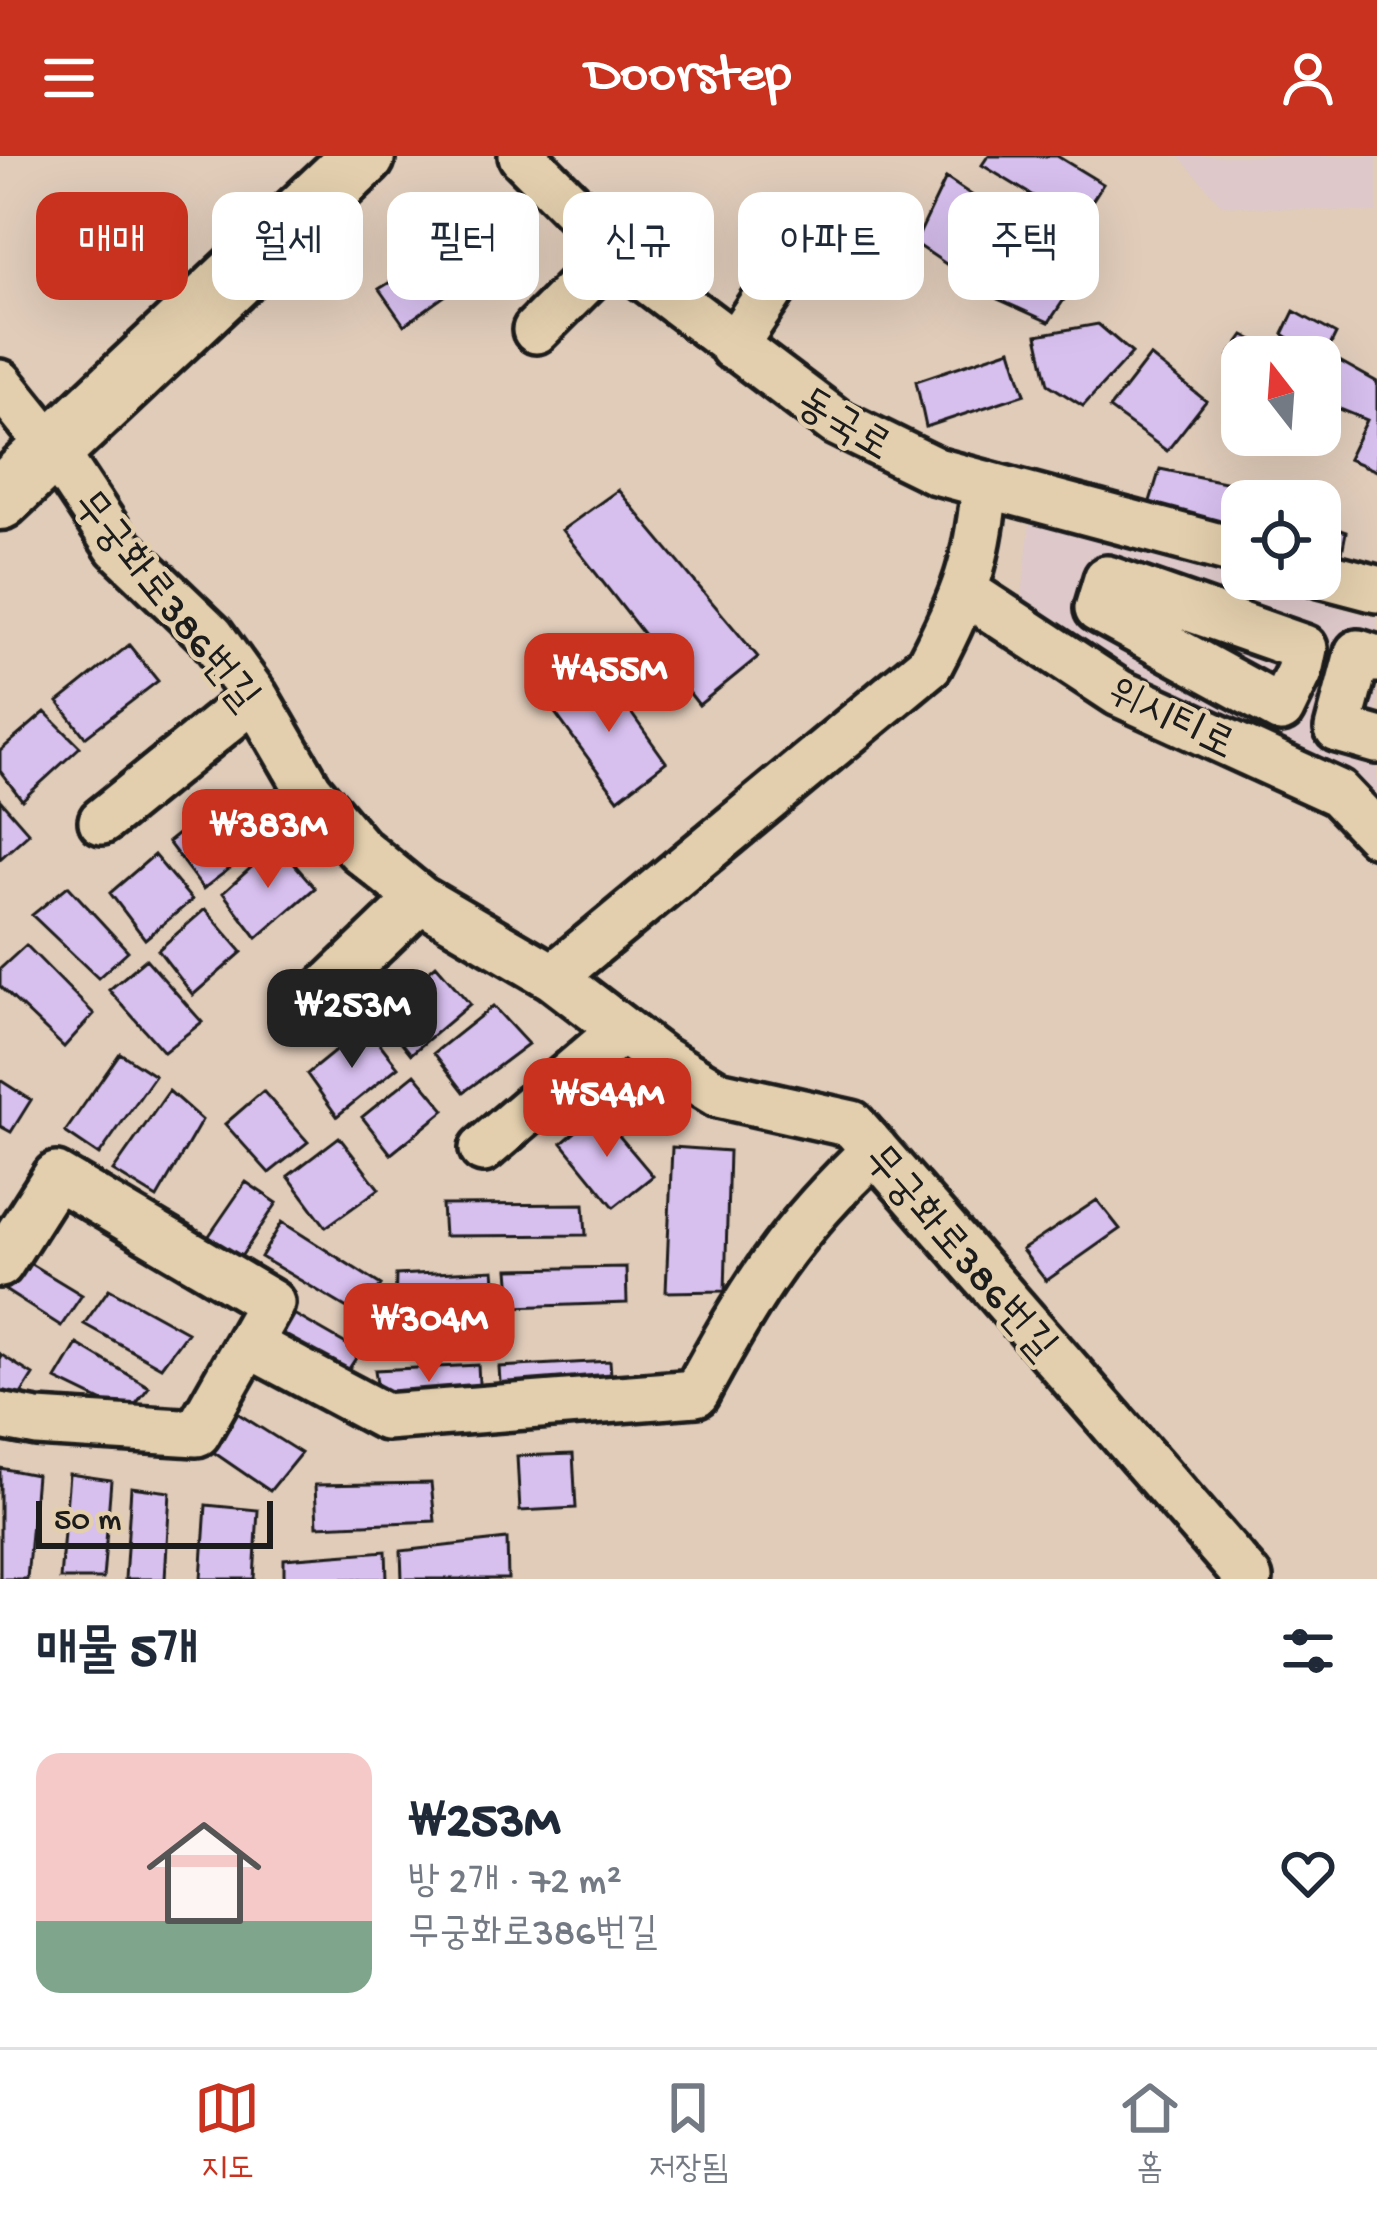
<!DOCTYPE html>
<html lang="ko">
<head>
<meta charset="utf-8">
<style>
  body { margin:0; font-family:"Gochi Hand","Poor Story",sans-serif; background:#f6f6f7; color:#1f2937; height:100vh; display:flex; flex-direction:column; font-size:45px; white-space:nowrap }
  * { box-sizing:border-box; margin:0 }
  p { font-size:39px; color:#747a83 }
  .icon { flex:none; width:66px; height:66px; fill:none; stroke:currentColor; stroke-width:2; stroke-linecap:round; stroke-linejoin:round }
  .map { position:relative; height:1423px; overflow:hidden }
  .side { display:flex; flex-direction:column; background:#fff; flex:1 }
  .side>* { flex:none }
  .banner { position:absolute; left:36px; top:36px; width:1305px; height:108px; display:flex; gap:24px }
  .needle { width:78px; rotate:343deg }
  .fabs { position:absolute; left:1221px; top:180px; display:grid; gap:24px }
  .fabs a { display:grid; place-items:center; width:120px; height:120px; border-radius:24px; background:#fff; box-shadow:0 12px 48px #0002; font-size:60px }
  .scale { position:absolute; left:36px; bottom:30px; width:237px; box-sizing:border-box; padding-left:12px; border:6px solid #1c1c1c; border-top:0; font-size:33px; line-height:42px; white-space:nowrap; color:#1c1c1c; -webkit-text-stroke:9px #e3cfad; paint-order:stroke }
  .price { position:absolute; translate:-50% -102px; padding:0 27px; border-radius:24px; background:#c8321e; color:#fff; font-size:39px; line-height:78px; filter:drop-shadow(0 3px 6px #0008) }
  .price::after { content:''; position:absolute; left:50%; top:72px; width:36px; height:27px; margin-left:-18px; background:inherit; clip-path:polygon(0 0,100% 0,50% 100%) }
  .price.active { background:#222; color:#fff }
  ul { padding:0; list-style:none }
  li { display:flex; align-items:center; gap:36px; height:300px; padding:0 36px }
  li+li { border-top:3px solid #e0e1e3 }
  li span { display:grid; place-items:center; flex:none; width:336px; height:240px; border-radius:24px; color:#555 }
  li>.icon { margin-inline-start:auto }
  span .icon { width:144px; height:144px; fill:#fffc; stroke-width:1 }
  li b { font-size:51px }
  h2 { display:flex; justify-content:space-between; align-items:center; height:144px; padding:0 36px; font-size:51px }
  .pill { padding:0 42px; border-radius:24px; background:#fff; box-shadow:0 12px 48px #0002; font-size:42px; line-height:108px }
  .pill.active { background:#c8321e; color:#fff }
  header { display:flex; justify-content:space-between; align-items:center; height:156px; padding:0 36px; background:#c8321e; color:#fff; font-size:54px; font-weight:600 }
  .menu { display:flex; justify-content:space-around; align-items:center; height:168px; border-top:3px solid #e0e1e3; background:#fff; font-size:33px; color:#747a83 }
  .menu a { display:grid; justify-items:center; gap:6px }
  .menu .active { color:#c8321e }
  .map>svg:first-child { display:block }
  .built { fill:#dec8ca }
  .building { fill:#d7bfee; stroke:#1c1c1c; stroke-width:3 }
  .lines { fill:none; stroke-linecap:round; stroke-linejoin:round }
  .minor-casing { stroke:#1c1c1c; stroke-width:54 }
  .major-casing { stroke:#1c1c1c; stroke-width:69 }
  .minor { stroke:#e3cfad; stroke-width:45 }
  .major { stroke:#e3cfad; stroke-width:60 }
  .labels { text-anchor:middle; stroke-width:9; stroke-linejoin:round; paint-order:stroke }
  .street-label { font-size:42px; fill:#1c1c1c; stroke:#e3cfad }
</style>
</head>
<body>
<header><svg class="icon" aria-label="menu" viewBox="0 0 24 24"><path d="M4 6h16M4 12h16M4 18h16"/></svg>Doorstep<svg class="icon" aria-label="person" viewBox="0 0 24 24"><circle cx="12" cy="8" r="4"/><path d="M4 21q1-7 8-7t8 7"/></svg></header>
<div class="map">
<svg width="1377" height="1423" viewBox="0 0 1377 1423">
  <rect width="100%" height="100%" fill="#e1ccba"/>
  <filter id="ink" filterUnits="userSpaceOnUse"><feTurbulence type="fractalNoise" baseFrequency=".00833" numOctaves="2"/><feDisplacementMap in="SourceGraphic" scale="24" xChannelSelector="R" yChannelSelector="G"/><feConvolveMatrix kernelMatrix="1 2 1 2 8 2 1 2 1" color-interpolation-filters="sRGB"/></filter>
  <g filter="url(#ink)">
    <path class="built" d="M 1179,0 L 1377,0 L 1377,57 L 1222,49 Z
      M 1030,364 L 1377,462 L 1377,649 L 1350,618 L 1126,526 L 1021,451 Z"/>
    <path class="building" d="M 988,0 L 1057,0 L 1103,28 L 1078,67 L 982,9 Z
      M 946,22 L 1024,74 L 986,135 L 915,87 Z
      M 1040,77 L 1085,112 L 1049,166 L 998,143 Z
      M 421,107 L 446,139 L 404,169 L 379,133 Z
      M 1294,155 L 1336,178 L 1323,204 L 1283,178 Z
      M 1098,168 L 1132,197 L 1083,250 L 1048,228 L 1037,179 Z
      M 1244,179 L 1287,201 L 1242,201 L 1242,208 L 1229,200 Z
      M 1011,193 L 1025,238 L 926,271 L 916,225 Z
      M 1150,200 L 1206,245 L 1167,295 L 1109,253 Z
      M 1336,203 L 1377,226 L 1377,315 L 1348,303 L 1367,264 L 1320,245 L 1320,233 Z
      M 1160,313 L 1244,330 L 1236,373 L 1147,355 Z
      M 618,334 L 758,501 L 699,549 L 562,374 Z
      M 1320,367 L 1346,376 L 1340,407 L 1320,401 Z
      M 129,489 L 158,525 L 85,581 L 58,546 Z
      M 602,516 L 666,606 L 618,643 L 550,550 Z
      M 45,556 L 80,591 L 22,644 L 0,615 L 0,595 Z
      M 232,635 L 271,681 L 203,733 L 168,686 Z
      M 0,644 L 29,677 L 0,703 Z
      M 277,688 L 315,732 L 257,782 L 223,737 Z
      M 154,699 L 192,744 L 145,783 L 110,737 Z
      M 68,730 L 128,795 L 98,822 L 32,759 Z
      M 205,753 L 242,796 L 193,839 L 158,794 Z
      M 26,789 L 94,858 L 64,891 L 0,830 L 0,813 Z
      M 146,803 L 202,866 L 164,896 L 109,834 Z
      M 436,809 L 470,848 L 411,898 L 379,858 Z
      M 493,850 L 528,888 L 464,936 L 434,897 Z
      M 366,870 L 398,911 L 337,960 L 307,918 Z
      M 120,897 L 155,920 L 99,999 L 65,976 Z
      M 415,918 L 445,954 L 391,998 L 362,961 Z
      M 0,924 L 31,944 L 11,976 L 0,970 Z
      M 169,935 L 202,964 L 157,1042 L 113,1015 Z
      M 263,935 L 308,986 L 269,1017 L 225,968 Z
      M 599,956 L 653,1020 L 614,1051 L 562,987 Z
      M 339,981 L 379,1033 L 326,1071 L 288,1020 Z
      M 672,991 L 729,995 L 725,1135 L 666,1136 Z
      M 246,1026 L 277,1047 L 236,1108 L 204,1087 Z
      M 1097,1044 L 1120,1073 L 1046,1125 L 1022,1094 Z
      M 584,1048 L 586,1079 L 444,1080 L 442,1049 Z
      M 282,1066 L 381,1129 L 359,1159 L 261,1101 Z
      M 21,1102 L 82,1139 L 61,1170 L 0,1131 Z
      M 626,1111 L 627,1147 L 512,1151 L 509,1113 Z
      M 494,1114 L 497,1152 L 395,1154 L 396,1119 Z
      M 109,1133 L 187,1176 L 161,1211 L 84,1168 Z
      M 285,1153 L 360,1196 L 342,1223 L 269,1181 Z
      M 77,1188 L 149,1231 L 128,1258 L 56,1223 Z
      M 0,1198 L 33,1219 L 13,1251 L 0,1244 Z
      M 610,1205 L 612,1234 L 501,1241 L 499,1211 Z
      M 478,1209 L 480,1245 L 380,1248 L 375,1214 Z
      M 229,1252 L 301,1297 L 270,1335 L 203,1289 Z
      M 573,1298 L 576,1352 L 520,1355 L 517,1300 Z
      M 0,1312 L 36,1319 L 27,1423 L 0,1423 Z
      M 69,1318 L 111,1324 L 103,1423 L 60,1423 Z
      M 431,1327 L 435,1365 L 317,1370 L 315,1329 Z
      M 131,1331 L 170,1336 L 165,1423 L 125,1423 Z
      M 206,1349 L 258,1354 L 254,1423 L 201,1423 Z
      M 507,1383 L 508,1423 L 402,1423 L 401,1395 Z
      M 386,1395 L 387,1423 L 284,1423 L 284,1403 Z"/>
    <g class="lines">
      <g class="minor-casing">
        <path id="minor" d="M 522,0 L 640,118 L 836,266 L 936,315 L 1242,397
          M 536,174 L 616,94
          M 733,191 L 787,111
          M 0,227 L 53,293 L 118,391 L 211,480 L 255,541 L 309,634 L 359,693 L 420,743 L 553,821 L 659,902 L 718,938 L 852,968 L 1249,1423
          M 1320,418 L 1377,433
          M 1107,423 L 1304,492 L 1299,516 L 1281,553 L 1098,453 Z
          M 967,437 L 1119,537 L 1338,637 L 1377,678
          M 1377,503 L 1358,497 L 1338,573 L 1377,584
          M 102,665 L 255,541
          M 553,821 L 929,509 C 965,441 978,405 985,328
          M 298,860 L 420,743
          M 483,993 L 622,874
          M 0,1108 L 56,1020 L 271,1147 L 197,1277 L 37,1267 L 0,1260
          M 250,1189 L 385,1261 L 696,1237 C 750,1136 790,1073 875,994"/>
      </g>
      <g class="major-casing">
        <path id="major" d="M 0,343 L 364,0"/>
      </g>
      <use href="#minor" class="minor"/>
      <use href="#major" class="major"/>
    </g>
  </g>
  <g class="labels">
    <g class="street-label">
      <text transform="translate(846 265) rotate(31)" y="15">동국로</text>
      <text transform="translate(169 442) rotate(51)" y="15">무궁화로386번길</text>
      <text transform="translate(1173 559) rotate(26)" y="15">위시티로</text>
      <text transform="translate(963 1094) rotate(49)" y="15">무궁화로386번길</text>
    </g>
  </g>
</svg>
<div class="fabs">
<a><svg class="needle" viewBox="-14 -14 28 28"><path d="M0-13l5 13h-10z" fill="#e53935"/><path d="M0 13l5-13h-10z" fill="#747a83"/></svg></a>
<a><svg class="icon" aria-label="locate" viewBox="0 0 24 24"><circle cx="12" cy="12" r="6"/><path d="M12 2v4M12 18v4M2 12h4M18 12h4"/></svg></a>
</div>
<div class="scale">50 m</div>
<b class="price" style="left:609px;top:579px">₩455M</b>
<b class="price" style="left:268px;top:735px">₩383M</b>
<b class="price active" style="left:352px;top:915px">₩253M</b>
<b class="price" style="left:607px;top:1004px">₩544M</b>
<b class="price" style="left:429px;top:1229px">₩304M</b>
<div class="banner">
<a class="pill active">매매</a>
<a class="pill">월세</a>
<a class="pill">필터</a>
<a class="pill">신규</a>
<a class="pill">아파트</a>
<a class="pill">주택</a>
</div>
</div>
<section class="side">
<h2>매물 5개<svg class="icon" aria-label="filters" viewBox="0 0 24 24"><path d="M4 7h16M4 17h16"/><circle cx="9" cy="7" r="2"/><circle cx="15" cy="17" r="2"/></svg></h2>
<ul>
<li><span style="background:linear-gradient(#f6c9c9 70%,#7fa58c 0)"><svg class="icon" aria-label="home" viewBox="0 0 24 24"><path d="M3 11l9-7 9 7M6 9v11h12V9"/></svg></span><div><b>₩253M</b><p>방 2개 · 72 m²</p><p>무궁화로386번길</p></div><svg class="icon" aria-label="heart" viewBox="0 0 24 24"><path d="M12 20l-8-8c-3-5 5-10 8-4 3-6 11-1 8 4z"/></svg></li>
</ul>
</section>
<nav class="menu">
<a class="active"><svg class="icon" aria-label="map" viewBox="0 0 24 24"><path d="M3 6l6-2 6 2 6-2v14l-6 2-6-2-6 2zM9 4v14M15 6v14"/></svg>지도</a>
<a><svg class="icon" aria-label="saved" viewBox="0 0 24 24"><path d="M7 4h10v16l-5-4-5 4z"/></svg>저장됨</a>
<a><svg class="icon" aria-label="home" viewBox="0 0 24 24"><path d="M3 11l9-7 9 7M6 9v11h12V9"/></svg>홈</a>
</nav>
</body>
</html>
